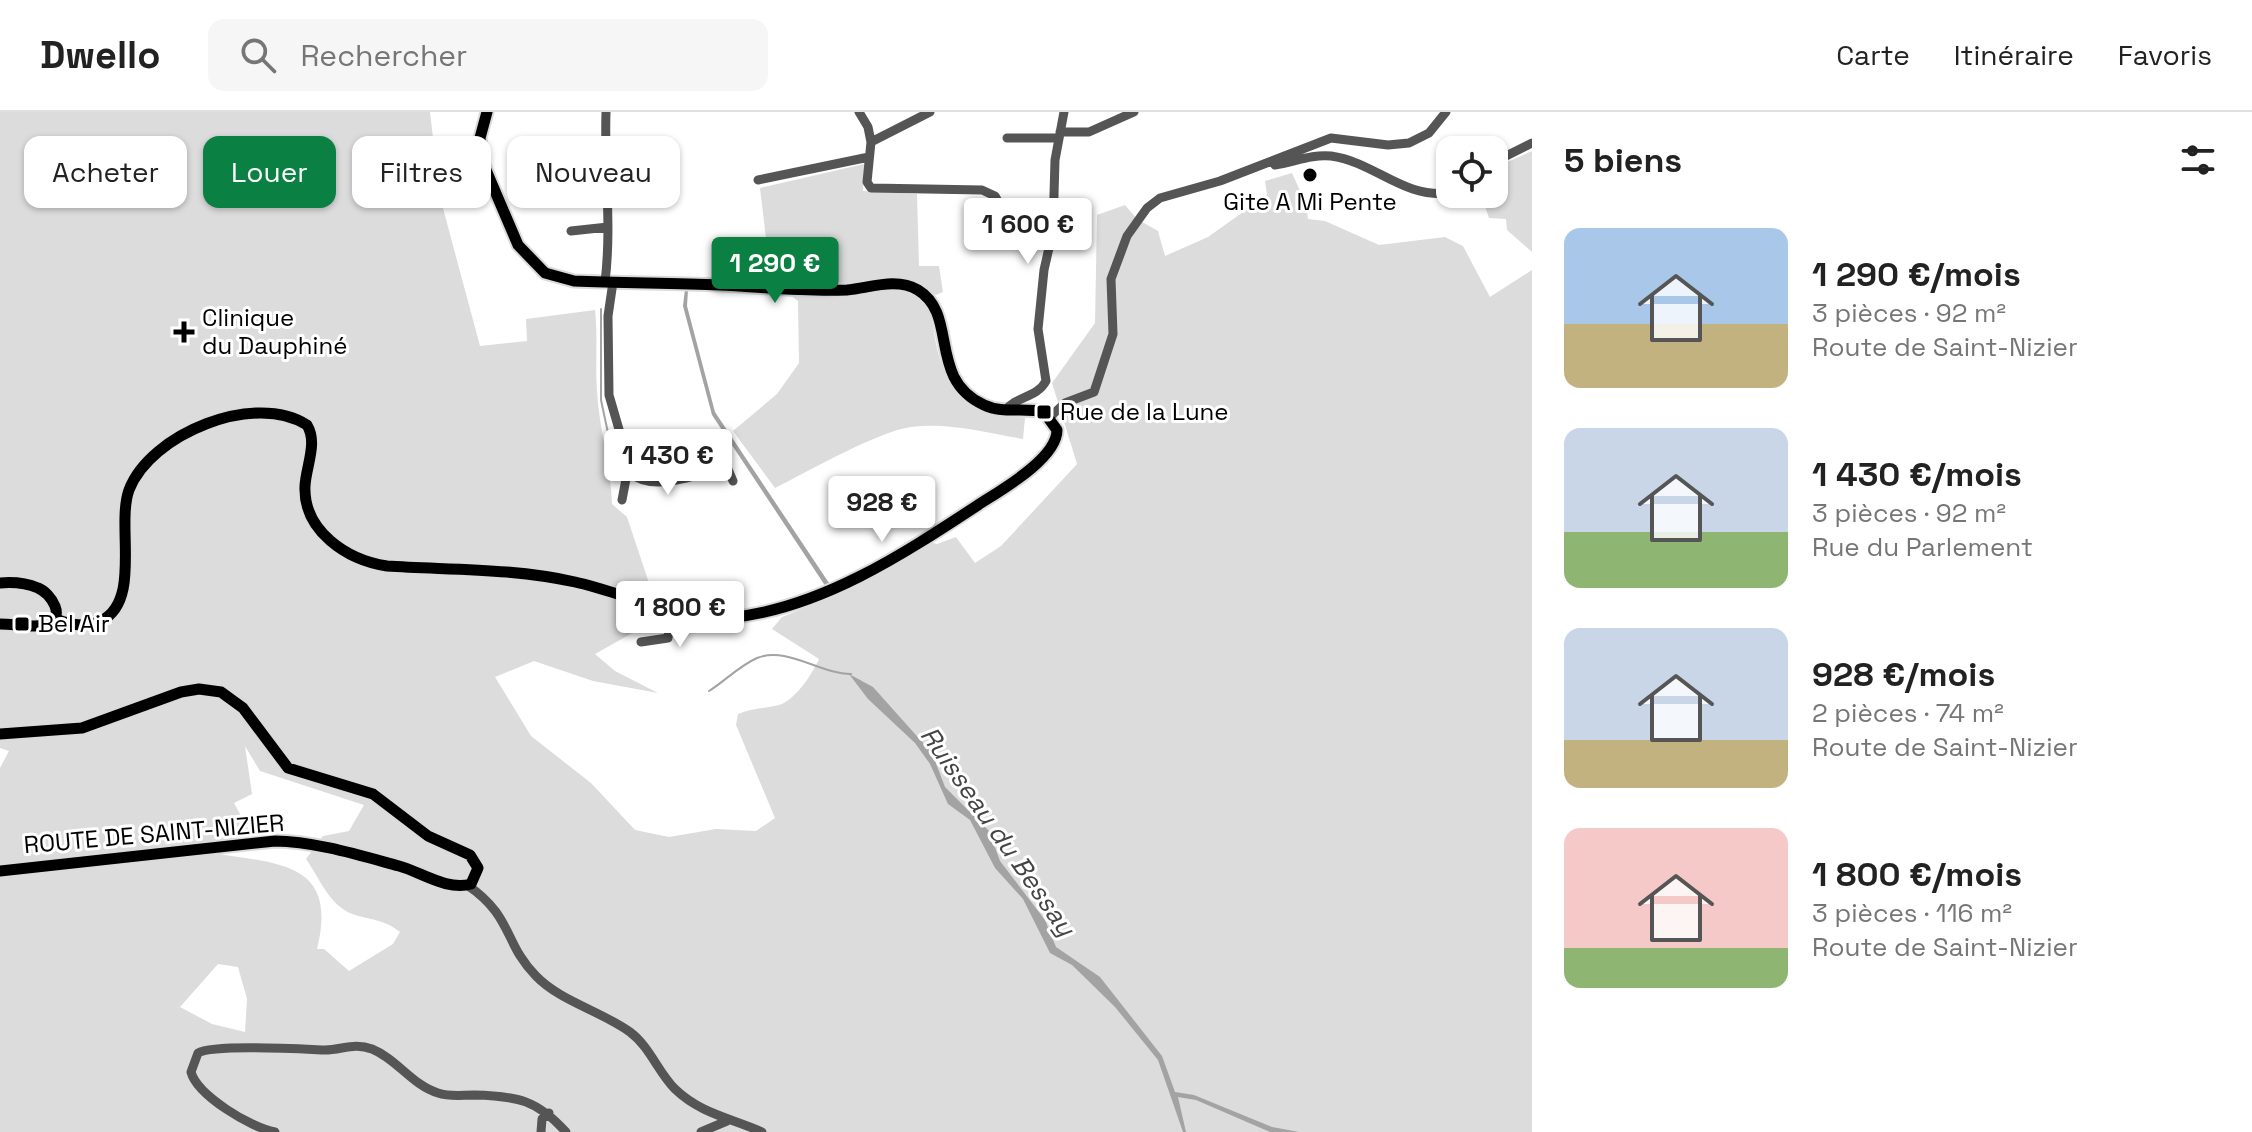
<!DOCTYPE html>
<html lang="fr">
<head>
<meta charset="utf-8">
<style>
  body { margin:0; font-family:"Space Grotesk",sans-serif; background:#f6f6f6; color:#222; height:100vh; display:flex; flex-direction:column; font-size:30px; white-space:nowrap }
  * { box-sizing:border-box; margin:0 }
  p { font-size:26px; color:#767676 }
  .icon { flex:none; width:44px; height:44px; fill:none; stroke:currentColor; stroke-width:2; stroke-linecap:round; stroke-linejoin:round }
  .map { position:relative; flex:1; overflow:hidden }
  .panel { display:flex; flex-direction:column; background:#fff; width:720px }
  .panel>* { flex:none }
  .top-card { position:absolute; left:24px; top:24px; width:760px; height:72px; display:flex; gap:16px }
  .buttons { position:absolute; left:1436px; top:24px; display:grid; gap:16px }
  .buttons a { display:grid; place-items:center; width:72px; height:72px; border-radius:16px; background:#fff; box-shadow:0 2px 6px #0004; font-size:40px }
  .price { position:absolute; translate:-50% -68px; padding:0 18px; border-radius:8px; background:#fff; color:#222; font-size:26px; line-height:52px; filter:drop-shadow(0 2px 4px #0008) }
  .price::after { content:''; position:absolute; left:50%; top:48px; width:24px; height:18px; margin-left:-12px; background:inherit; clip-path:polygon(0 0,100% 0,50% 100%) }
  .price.active { background:#0b8043; color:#fff }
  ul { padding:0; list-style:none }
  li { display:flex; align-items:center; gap:24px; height:200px; padding:0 32px }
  li span { display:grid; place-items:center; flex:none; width:224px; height:160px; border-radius:16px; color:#555 }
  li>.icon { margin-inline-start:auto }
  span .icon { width:96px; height:96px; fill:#fffc; stroke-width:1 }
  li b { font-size:34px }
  h2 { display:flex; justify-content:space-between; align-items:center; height:96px; padding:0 32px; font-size:34px }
  .chip { padding:0 28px; border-radius:16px; background:#fff; box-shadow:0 2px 6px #0004; font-size:28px; line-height:72px }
  .chip.active { background:#0b8043; color:#fff }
  header { display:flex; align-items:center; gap:48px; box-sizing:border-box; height:112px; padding:0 40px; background:#fff; border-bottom:2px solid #e0e0e0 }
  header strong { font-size:38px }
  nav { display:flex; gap:44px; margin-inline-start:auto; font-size:28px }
  .search { width:560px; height:72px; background:#f6f6f6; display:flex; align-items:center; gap:20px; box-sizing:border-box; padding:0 28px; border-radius:16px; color:#767676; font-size:30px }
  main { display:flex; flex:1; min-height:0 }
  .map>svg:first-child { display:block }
  .green { fill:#dcdcdc; fill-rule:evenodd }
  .water { fill:#a3a3a3 }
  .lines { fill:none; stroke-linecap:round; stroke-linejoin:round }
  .stream { stroke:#a3a3a3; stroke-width:2 }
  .major-casing { stroke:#dbdbdb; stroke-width:15 }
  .minor { stroke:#555; stroke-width:9 }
  .major { stroke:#000; stroke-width:11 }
  .poi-dot { fill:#000; stroke:#fff; stroke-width:3 }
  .labels { text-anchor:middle; stroke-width:6; stroke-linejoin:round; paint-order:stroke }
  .poi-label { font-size:24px; fill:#000; stroke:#fff; text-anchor:start }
  .street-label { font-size:24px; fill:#000; stroke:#fff }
  .water-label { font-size:26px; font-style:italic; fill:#444; stroke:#fff }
</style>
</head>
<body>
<header>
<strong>Dwello</strong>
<div class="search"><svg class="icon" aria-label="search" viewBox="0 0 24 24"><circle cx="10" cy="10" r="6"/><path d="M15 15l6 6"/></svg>Rechercher</div>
<nav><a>Carte</a><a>Itinéraire</a><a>Favoris</a></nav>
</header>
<main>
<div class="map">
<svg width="1532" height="1020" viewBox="0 0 1532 1020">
  <rect width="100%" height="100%" fill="#fff"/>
  <path class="green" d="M 0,0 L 430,0 L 440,85 L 480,234 L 527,229 L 526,207 L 595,198 C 598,225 595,252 597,279 C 599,317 611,353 612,392 L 627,405 L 664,516 L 636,519 L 595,542 L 615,559 L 658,581 L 593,569 L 534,549 L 495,565 L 531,624 L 591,671 L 635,718 L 669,725 L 716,717 L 756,719 L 775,706 L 736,613 L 738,602 C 752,596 772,596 782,592 C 798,584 812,562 819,547 L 772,517 L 782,505 L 842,481 L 930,430 L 937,432 L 956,425 L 975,451 L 1001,434 L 1077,352 L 1052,271 L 1095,211 L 1097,103 L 1125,93 L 1137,107 L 1158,119 L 1165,144 L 1208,125 L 1267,83 L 1265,69 L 1292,61 L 1306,92 L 1308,107 L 1325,109 L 1379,133 L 1445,125 L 1463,134 L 1490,185 L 1532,158 L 1532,1020 L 0,1020 L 0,656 L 9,639 L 0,636 ZM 245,634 L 260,659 L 364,693 L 349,719 L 323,724 L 306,747 C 319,765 329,793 352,802 C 370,808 384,807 400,820 L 393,832 L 349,859 L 324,837 L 317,837 C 339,749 277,752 213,741 L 253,726 L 234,691 L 252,682 ZM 218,852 L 238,855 L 247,887 L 245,920 L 212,912 L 180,895 Z
    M 1532,39 L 1532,140 L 1507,118 L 1506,107 L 1489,106 L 1481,82 L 1494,82 L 1494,56 Z
    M 864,52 L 863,79 L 917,82 L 919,154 L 939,154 L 943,180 L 936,183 L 930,180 C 933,220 937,282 982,298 C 995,303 1012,303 1025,306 L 1023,327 C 988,321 947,310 911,315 C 879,319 807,360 775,376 L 733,319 L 777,282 L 799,251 L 798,189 L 771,168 L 760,76 Z"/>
  <path class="water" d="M 685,177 L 688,178 L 687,194 L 715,300 L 831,474 L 826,475 L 712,303 L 683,194 Z
    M 849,562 L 873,575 L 932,641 L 945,675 L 989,719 L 1000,749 L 1045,808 L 1056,835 L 1100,865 L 1162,944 L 1175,980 L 1194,983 L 1272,1015 L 1299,1020 L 1270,1020 L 1196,988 L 1178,985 L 1186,1020 L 1183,1020 L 1158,948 L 1115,895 L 1072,853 L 1050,841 L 1023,787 L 995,756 L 970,708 L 948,692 L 930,652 L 915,631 L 868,587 Z"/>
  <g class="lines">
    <path class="stream" d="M 601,197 L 601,288 L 618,368
      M 709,579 C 725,569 739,554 757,546 C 787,534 820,562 851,562"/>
    <g class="major-casing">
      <path id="major" d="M 0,471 C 12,470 26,471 38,476 C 51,481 68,507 45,513 C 31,516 14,512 0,512
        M 54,506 C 69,513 85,516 101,509 C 142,489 116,414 129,378 C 150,322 255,279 307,313 C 318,331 306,354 305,374 C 303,419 347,448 387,454 C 449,458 513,456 575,470 C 618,479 686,510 728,506 C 821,497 905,441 981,391 C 1003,377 1057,346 1057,318 L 1044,300 C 1024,295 1003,302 984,293 C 927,267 959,203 918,178 C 896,165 870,176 847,178 C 805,180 762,175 720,173 C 671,171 623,171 574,169 L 545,161 L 518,133 L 483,51 L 480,26 L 487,0
        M 0,622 L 82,616 L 181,580 L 199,577 L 221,580 L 243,596 L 288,656 L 373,682 L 428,724 L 470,743 L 478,756 L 471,772 C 447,779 421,760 399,754 C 362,744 313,729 275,729 L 0,759"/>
    </g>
    <path class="minor" d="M 859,0 L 868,15 L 871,30
      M 930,0 L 871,30 L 867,70 L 871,76 L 982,78 L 995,84 L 1003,98 L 1054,107
      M 1060,20 L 1089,20 L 1134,0
      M 1007,26 L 1059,26
      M 1494,50 L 1532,31
      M 1275,53 C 1294,50 1312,42 1331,44 C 1375,50 1403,87 1450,81
      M 604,56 L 668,40
      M 758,68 L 869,45
      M 571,119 L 608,115
      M 605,170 C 612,114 604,57 606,0
      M 613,170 L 608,204 L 609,283 L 632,362 L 626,367 L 622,388
      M 1006,298 C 1016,284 1037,286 1046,269 L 1038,217 L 1044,158 L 1053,118 L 1055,48 L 1064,0
      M 1050,305 L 1065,291 L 1094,280 L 1113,222 L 1111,167 L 1127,124 L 1147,96 L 1160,86 L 1220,69 L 1331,26 L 1388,33 L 1409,31 L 1429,21 L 1446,0
      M 632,362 C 654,381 702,361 727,355 L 733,369
      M 641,530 L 668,526 L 672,496
      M 467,773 C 513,804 504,832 536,864 C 560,889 601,899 630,920 C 650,935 658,960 675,977 C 701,1002 731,1006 762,1020
      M 275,1020 C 251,1016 197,983 191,960 L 198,941 C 213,932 301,937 325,938 C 342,938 354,930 372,937 C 397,947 412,973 438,981 C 450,985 462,983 474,983 C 518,984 537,988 566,1020
      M 541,1020 L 542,1007 L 549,1001
      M 701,1020 L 727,1009"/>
    <use href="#major" class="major"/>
  </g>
  <g class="poi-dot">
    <circle cx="1310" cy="63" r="8"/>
    <path d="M180 208h8v8h8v8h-8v8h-8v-8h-8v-8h8z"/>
    <rect x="1036" y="292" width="16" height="16" rx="4"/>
    <rect x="14" y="504" width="16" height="16" rx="4"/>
  </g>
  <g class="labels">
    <g class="poi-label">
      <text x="1310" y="98" text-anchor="middle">Gite A Mi Pente</text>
      <text x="202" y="214">Clinique<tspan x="202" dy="28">du Dauphiné</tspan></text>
      <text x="1060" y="308">Rue de la Lune</text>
      <text x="38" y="520">Bel Air</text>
    </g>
    <g class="street-label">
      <text transform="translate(154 722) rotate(-5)" y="8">ROUTE DE SAINT-NIZIER</text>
    </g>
    <g class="water-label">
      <text transform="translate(998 719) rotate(55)" y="9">Ruisseau du Bessay</text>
    </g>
  </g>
</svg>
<div class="buttons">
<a><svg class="icon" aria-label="locate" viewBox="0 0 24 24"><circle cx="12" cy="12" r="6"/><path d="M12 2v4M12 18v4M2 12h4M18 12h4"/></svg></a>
</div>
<b class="price" style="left:1028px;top:154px">1 600 €</b>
<b class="price active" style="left:775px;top:193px">1 290 €</b>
<b class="price" style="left:668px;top:385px">1 430 €</b>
<b class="price" style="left:882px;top:432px">928 €</b>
<b class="price" style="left:680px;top:537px">1 800 €</b>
<div class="top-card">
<a class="chip">Acheter</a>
<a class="chip active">Louer</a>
<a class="chip">Filtres</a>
<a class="chip">Nouveau</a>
</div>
</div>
<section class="panel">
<h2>5 biens<svg class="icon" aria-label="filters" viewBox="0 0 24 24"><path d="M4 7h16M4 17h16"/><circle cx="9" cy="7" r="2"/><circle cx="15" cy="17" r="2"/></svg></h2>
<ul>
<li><span style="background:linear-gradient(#a9c7e8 60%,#c2b280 0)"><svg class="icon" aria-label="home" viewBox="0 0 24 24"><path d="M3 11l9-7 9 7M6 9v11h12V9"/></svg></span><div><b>1 290 €/mois</b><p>3 pièces · 92 m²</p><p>Route de Saint-Nizier</p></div></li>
<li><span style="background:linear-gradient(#c9d6e8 65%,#8fb573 0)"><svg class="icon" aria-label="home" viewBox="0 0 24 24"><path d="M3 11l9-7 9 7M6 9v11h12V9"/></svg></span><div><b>1 430 €/mois</b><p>3 pièces · 92 m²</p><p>Rue du Parlement</p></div></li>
<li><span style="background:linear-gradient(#c9d6e8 70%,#c2b280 0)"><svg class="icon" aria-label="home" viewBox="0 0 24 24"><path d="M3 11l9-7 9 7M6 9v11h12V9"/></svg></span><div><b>928 €/mois</b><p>2 pièces · 74 m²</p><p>Route de Saint-Nizier</p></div></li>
<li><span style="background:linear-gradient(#f6c9c9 75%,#8fb573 0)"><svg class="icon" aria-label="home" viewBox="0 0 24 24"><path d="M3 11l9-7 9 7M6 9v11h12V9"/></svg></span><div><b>1 800 €/mois</b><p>3 pièces · 116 m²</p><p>Route de Saint-Nizier</p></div></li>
</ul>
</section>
</main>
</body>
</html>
